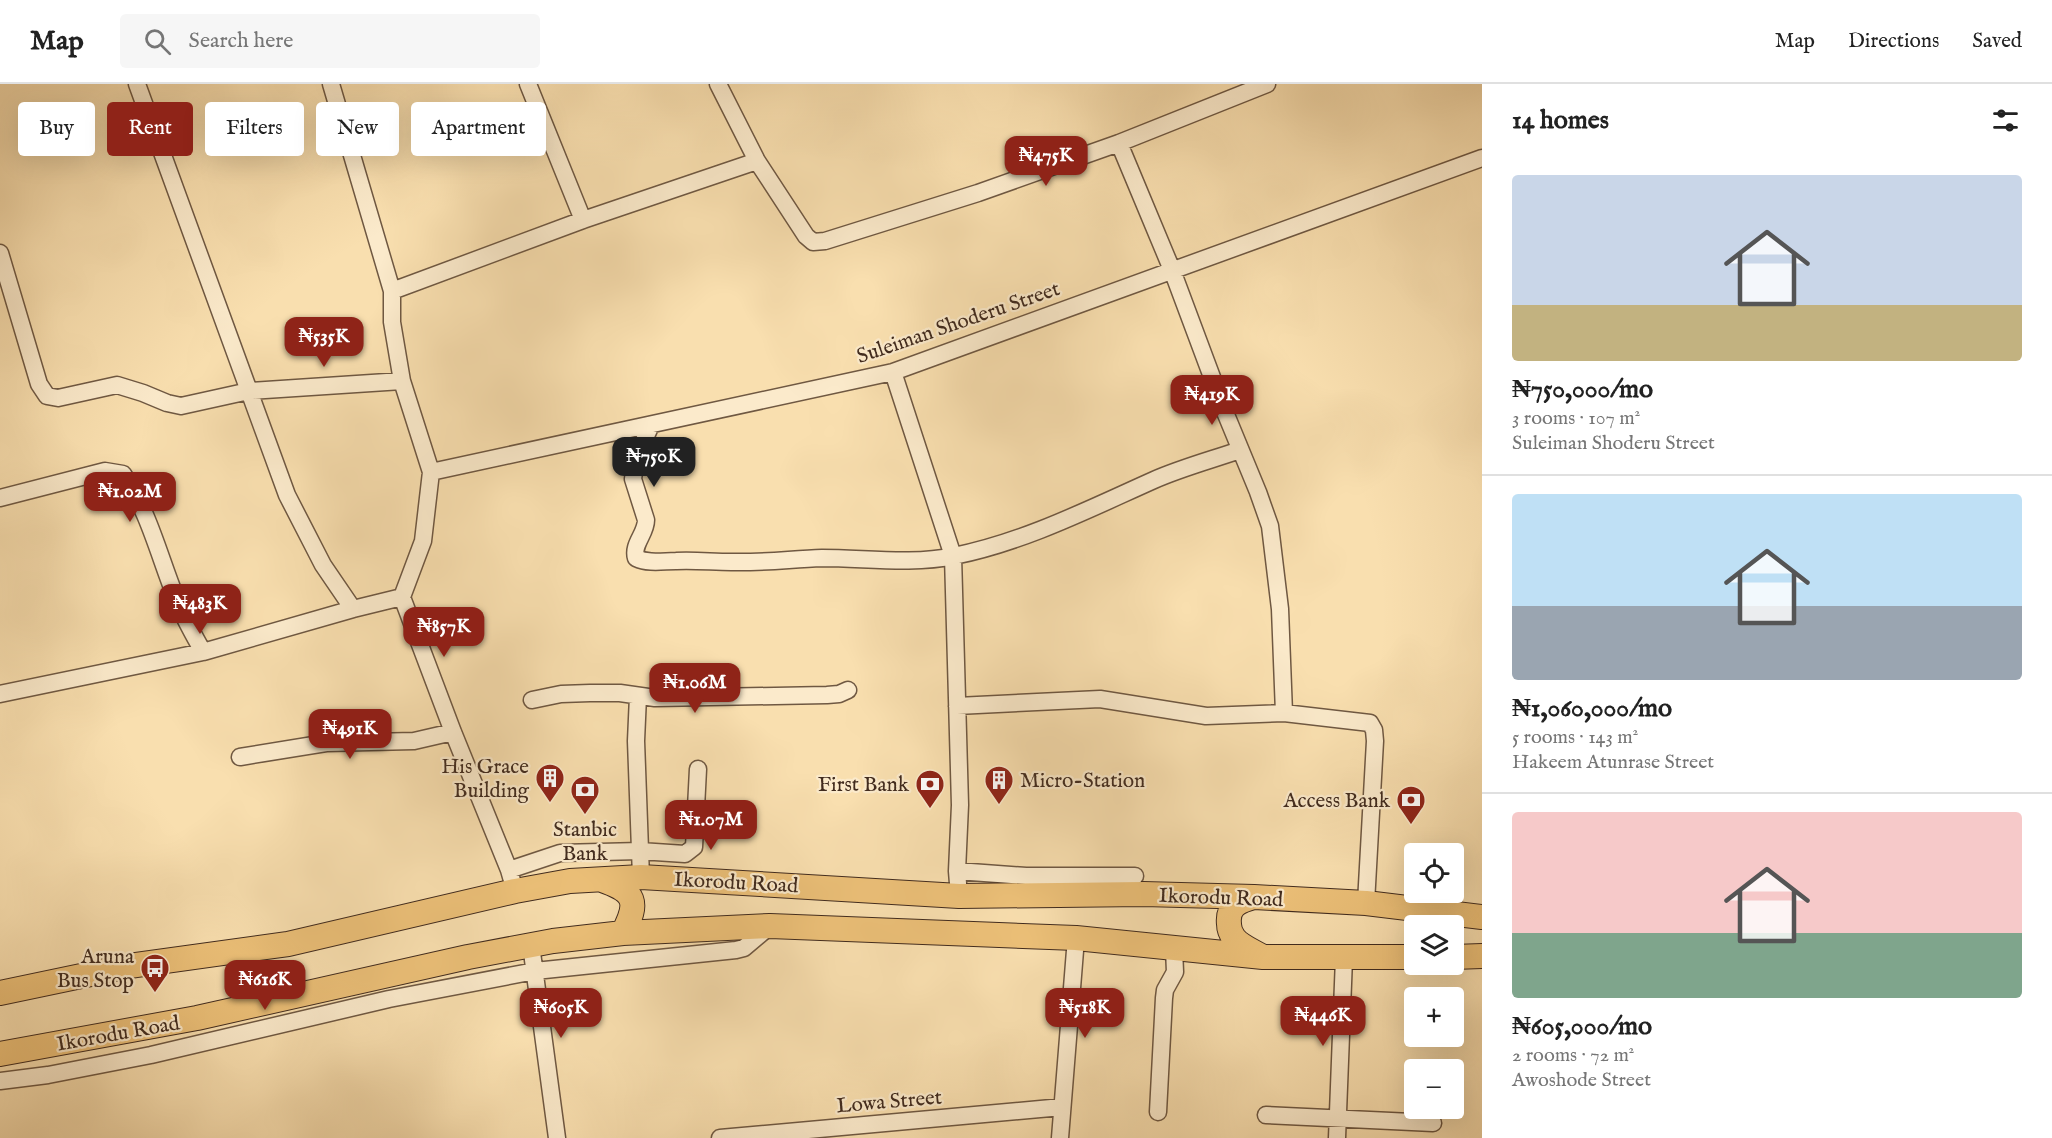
<!DOCTYPE html>
<html lang="en">
<head>
<meta charset="utf-8">
<style>
  body { margin:0; font-family:"IM FELL English",serif; background:#f6f6f6; color:#222; height:100vh; display:flex; flex-direction:column; font-size:22px; white-space:nowrap }
  * { box-sizing:border-box; margin:0 }
  p { font-size:20px; color:#767676 }
  .icon { flex:none; width:33px; height:33px; fill:none; stroke:currentColor; stroke-width:2; stroke-linecap:round; stroke-linejoin:round }
  .map { position:relative; flex:1; overflow:hidden }
  .panel { display:flex; flex-direction:column; background:#fff; width:570px }
  .panel>* { flex:none }
  .guide { position:absolute; left:18px; top:18px; width:570px; height:54px; display:flex; gap:12px }
  .tools { position:absolute; left:1404px; top:759px; display:grid; gap:12px }
  .tools a { display:grid; place-items:center; width:60px; height:60px; border-radius:6px; background:#fff; box-shadow:0 6px 24px #0002; font-size:30px }
  .price { position:absolute; translate:-50% -51px; padding:0 14px; border-radius:12px; background:#8f2418; color:#fff; font-size:20px; line-height:39px; filter:drop-shadow(0 2px 3px #0008) }
  .price::after { content:''; position:absolute; left:50%; top:36px; width:18px; height:14px; margin-left:-9px; background:inherit; clip-path:polygon(0 0,100% 0,50% 100%) }
  .price.active { background:#222; color:#fff }
  ul { padding:0; list-style:none }
  li { display:grid; align-content:center; gap:12px; height:318px; padding:0 30px }
  li+li { border-top:2px solid #e0e0e0 }
  li span { display:grid; place-items:center; height:186px; border-radius:6px; color:#555 }
  li>.icon { margin-inline-start:auto }
  span .icon { width:108px; height:108px; fill:#fffc; stroke-width:1 }
  li b { font-size:26px }
  h2 { display:flex; justify-content:space-between; align-items:center; height:72px; padding:0 30px; font-size:26px }
  .pill { padding:0 21px; border-radius:6px; background:#fff; box-shadow:0 6px 24px #0002; font-size:21px; line-height:54px }
  .pill.active { background:#8f2418; color:#fff }
  header { display:flex; align-items:center; gap:36px; box-sizing:border-box; height:84px; padding:0 30px; background:#fff; border-bottom:2px solid #e0e0e0 }
  header strong { font-size:28px }
  nav { display:flex; gap:33px; margin-inline-start:auto; font-size:21px }
  .search { width:420px; height:54px; background:#f6f6f6; display:flex; align-items:center; gap:15px; box-sizing:border-box; padding:0 21px; border-radius:6px; color:#767676; font-size:22px }
  main { display:flex; flex:1; min-height:0 }
  .map>svg:first-child { display:block }
  .lines { fill:none; stroke-linecap:round; stroke-linejoin:round }
  .minor-casing { stroke:#6f5842; stroke-width:19 }
  .highway-casing { stroke:#412b1e; stroke-width:26 }
  .minor { stroke:#fbeacb; stroke-width:16 }
  .highway { stroke:#ecc078; stroke-width:24 }
  .labels { text-anchor:middle; stroke-width:4.5; stroke-linejoin:round; paint-order:stroke }
  .street-label { font-size:21px; fill:#412b1e; stroke:#fbeacb }
  .poi-label { font-size:21px; fill:#412b1e; stroke:#fbeacb; text-anchor:end }
</style>
</head>
<body>
<header>
<strong>Map</strong>
<div class="search"><svg class="icon" aria-label="search" viewBox="0 0 24 24"><circle cx="10" cy="10" r="6"/><path d="M15 15l6 6"/></svg>Search here</div>
<nav><a>Map</a><a>Directions</a><a>Saved</a></nav>
</header>
<main>
<div class="map">
<svg width="1482" height="1054" viewBox="0 0 1482 1054">
  <rect width="100%" height="100%" fill="#f9dfaf"/>
  <filter id="stains"><feTurbulence type="fractalNoise" baseFrequency=".00333" numOctaves="4"/><feColorMatrix values="0 0 0 0 .2 0 0 0 0 .09 0 0 0 0 .02 0 0 0 .5 -.17"/></filter>
  <radialGradient id="worn" r=".72"><stop offset=".6" stop-color="#630" stop-opacity="0"/><stop offset="1" stop-color="#630" stop-opacity=".3"/></radialGradient>
  <g class="lines">
    <g class="minor-casing">
      <path id="minor" d="M 137,0 L 287,411 L 323,481 L 353,525
        M 331,0 L 392,207 L 392,238 L 402,297 L 431,388 L 423,457 L 402,513 L 453,648 L 509,786 L 515,807
        M 528,0 L 583,136
        M 718,0 L 757,77 L 806,152 L 813,158 L 825,157 L 978,109 L 1119,59 L 1267,0
        M 1119,59 L 1172,186 L 1225,328 L 1258,408 L 1270,442 L 1280,525 L 1284,629
        M 0,169 L 39,300 L 47,312 L 58,314 L 117,301 L 143,309 L 167,319 L 181,322 L 249,307 L 402,297
        M 392,207 L 583,136 L 757,77
        M 893,288 L 953,472 L 960,721 L 957,787 L 959,812
        M 651,341 L 636,374 L 633,395 L 646,436 C 646,450 632,460 636,474 C 649,480 663,477 676,477 C 695,476 713,478 731,478 C 762,479 792,475 822,474 C 865,474 912,481 954,472 C 1024,458 1089,425 1154,396 C 1181,384 1211,376 1240,366
        M 431,388 L 893,288 L 1482,74
        M 0,414 L 105,387 L 123,390 C 149,428 159,472 176,514 C 183,533 194,551 203,568
        M 0,610 L 203,568 L 353,525 L 402,513
        M 638,612 L 636,657 L 641,793
        M 532,616 L 561,610 L 590,609 L 620,609 L 655,614 L 827,611 L 839,610 L 848,606
        M 957,622 L 1100,615 L 1206,632 L 1284,629 L 1370,639 L 1374,646 L 1375,657 L 1366,819
        M 240,673 L 326,659 L 414,657 L 453,648
        M 509,786 L 560,769 L 640,767 L 685,770 L 694,763 L 698,685
        M 957,787 L 1026,792 L 1135,792
        M 531,861 L 557,1054
        M 0,997 L 48,991 L 151,971 L 389,915 L 535,887 L 736,866 L 744,864 L 770,842
        M 1158,1028 L 1164,914 L 1165,906 L 1175,888 L 1174,865
        M 1266,1031 L 1433,1039
        M 720,1054 L 1062,1023
        M 1060,1054 L 1076,854
        M 1337,1054 L 1344,874"/>
    </g>
    <g class="highway-casing">
      <path id="highway" d="M 602,796 C 636,808 639,818 623,849
        M 1254,813 C 1239,817 1227,822 1229,840 C 1229,845 1231,850 1234,854 C 1240,862 1253,867 1261,872
        M 1454,873 L 1482,872
        M 0,909 L 129,882 L 288,860 L 515,807 L 570,797 L 641,793 L 959,812 L 1144,810 L 1254,813 L 1366,819 L 1482,833
        M 0,970 L 197,934 L 468,873 L 553,857 L 623,849 L 770,842 L 1076,854 L 1263,873 L 1414,873"/>
    </g>
    <use href="#minor" class="minor"/>
    <use href="#highway" class="highway"/>
  </g>
  <defs>
    <g id="building-pin" transform="scale(1.5)"><path d="M0 17L-7.5 6A9.5 9.5 0 1 1 7.5 6Z" fill="#8f2418" stroke="#fbeacb"/><path d="M-4-6H4V6H1V3H-1V6H-4ZM-2.5-4.3h1.7v1.8h-1.7ZM.8-4.3h1.7v1.8H.8ZM-2.5-1h1.7V.8h-1.7ZM.8-1h1.7V.8H.8Z" fill="#fff"/></g>
    <g id="bank-pin" transform="scale(1.5)"><path d="M0 17L-7.5 6A9.5 9.5 0 1 1 7.5 6Z" fill="#8f2418" stroke="#fbeacb"/><path d="M-6-4H6V4H-6ZM0-2.3a2.3 2.3 0 1 0 0 4.6a2.3 2.3 0 1 0 0-4.6Z" fill="#fff"/></g>
    <g id="bus-pin" transform="scale(1.5)"><path d="M0 17L-7.5 6A9.5 9.5 0 1 1 7.5 6Z" fill="#8f2418" stroke="#fbeacb"/><path d="M-5-6H5V4H4V6H2V4H-2V6H-4V4H-5ZM-3.5-4V0h7V-4ZM-3.5 1.2v1.5H-2V1.2ZM2 1.2v1.5H3.5V1.2Z" fill="#fff"/></g>
  </defs>
  <g fill-rule="evenodd">
    <use href="#building-pin" x="550" y="694"/>
    <use href="#building-pin" x="999" y="696"/>
    <use href="#bank-pin" x="930" y="700"/>
    <use href="#bank-pin" x="585" y="706"/>
    <use href="#bank-pin" x="1411" y="716"/>
    <use href="#bus-pin" x="155" y="884"/>
  </g>
  <g class="labels">
    <g class="street-label">
      <text transform="translate(958 238) rotate(-19)" y="7">Suleiman Shoderu Street</text>
      <text transform="translate(736 798) rotate(3)" y="7">Ikorodu Road</text>
      <text transform="translate(1221 813) rotate(2)" y="7">Ikorodu Road</text>
      <text transform="translate(118 949) rotate(-10)" y="7">Ikorodu Road</text>
      <text transform="translate(889 1017) rotate(-5)" y="7">Lowa Street</text>
    </g>
    <g class="poi-label">
      <text x="529" y="689">His Grace<tspan x="529" dy="24">Building</tspan></text>
      <text x="1020" y="703" text-anchor="start">Micro-Station</text>
      <text x="909" y="707">First Bank</text>
      <text x="1390" y="723">Access Bank</text>
      <text x="585" y="752" text-anchor="middle">Stanbic<tspan x="585" dy="24">Bank</tspan></text>
      <text x="134" y="879">Aruna<tspan x="134" dy="24">Bus Stop</tspan></text>
    </g>
  </g>
  <rect width="100%" height="100%" filter="url(#stains)"/>
  <rect width="100%" height="100%" fill="url(#worn)"/>
</svg>
<div class="tools">
<a><svg class="icon" aria-label="locate" viewBox="0 0 24 24"><circle cx="12" cy="12" r="6"/><path d="M12 2v4M12 18v4M2 12h4M18 12h4"/></svg></a>
<a><svg class="icon" aria-label="layers" viewBox="0 0 24 24"><path d="M12 4l9 5-9 5-9-5zM3 14l9 5 9-5"/></svg></a>
<a>+</a>
<a>−</a>
</div>
<b class="price" style="left:1046px;top:103px">₦475K</b>
<b class="price" style="left:324px;top:284px">₦535K</b>
<b class="price" style="left:1212px;top:342px">₦419K</b>
<b class="price active" style="left:654px;top:404px">₦750K</b>
<b class="price" style="left:130px;top:439px">₦1.02M</b>
<b class="price" style="left:200px;top:551px">₦483K</b>
<b class="price" style="left:444px;top:574px">₦857K</b>
<b class="price" style="left:695px;top:630px">₦1.06M</b>
<b class="price" style="left:350px;top:676px">₦491K</b>
<b class="price" style="left:711px;top:767px">₦1.07M</b>
<b class="price" style="left:265px;top:927px">₦616K</b>
<b class="price" style="left:561px;top:955px">₦605K</b>
<b class="price" style="left:1085px;top:955px">₦518K</b>
<b class="price" style="left:1323px;top:963px">₦446K</b>
<div class="guide">
<a class="pill">Buy</a>
<a class="pill active">Rent</a>
<a class="pill">Filters</a>
<a class="pill">New</a>
<a class="pill">Apartment</a>
</div>
</div>
<section class="panel">
<h2>14 homes<svg class="icon" aria-label="filters" viewBox="0 0 24 24"><path d="M4 7h16M4 17h16"/><circle cx="9" cy="7" r="2"/><circle cx="15" cy="17" r="2"/></svg></h2>
<ul>
<li><span style="background:linear-gradient(#c9d6e8 70%,#c2b280 0)"><svg class="icon" aria-label="home" viewBox="0 0 24 24"><path d="M3 11l9-7 9 7M6 9v11h12V9"/></svg></span><div><b>₦750,000/mo</b><p>3 rooms · 107 m²</p><p>Suleiman Shoderu Street</p></div></li>
<li><span style="background:linear-gradient(#bfe0f5 60%,#9aa5b1 0)"><svg class="icon" aria-label="home" viewBox="0 0 24 24"><path d="M3 11l9-7 9 7M6 9v11h12V9"/></svg></span><div><b>₦1,060,000/mo</b><p>5 rooms · 143 m²</p><p>Hakeem Atunrase Street</p></div></li>
<li><span style="background:linear-gradient(#f6c9c9 65%,#7fa58c 0)"><svg class="icon" aria-label="home" viewBox="0 0 24 24"><path d="M3 11l9-7 9 7M6 9v11h12V9"/></svg></span><div><b>₦605,000/mo</b><p>2 rooms · 72 m²</p><p>Awoshode Street</p></div></li>
</ul>
</section>
</main>
</body>
</html>
